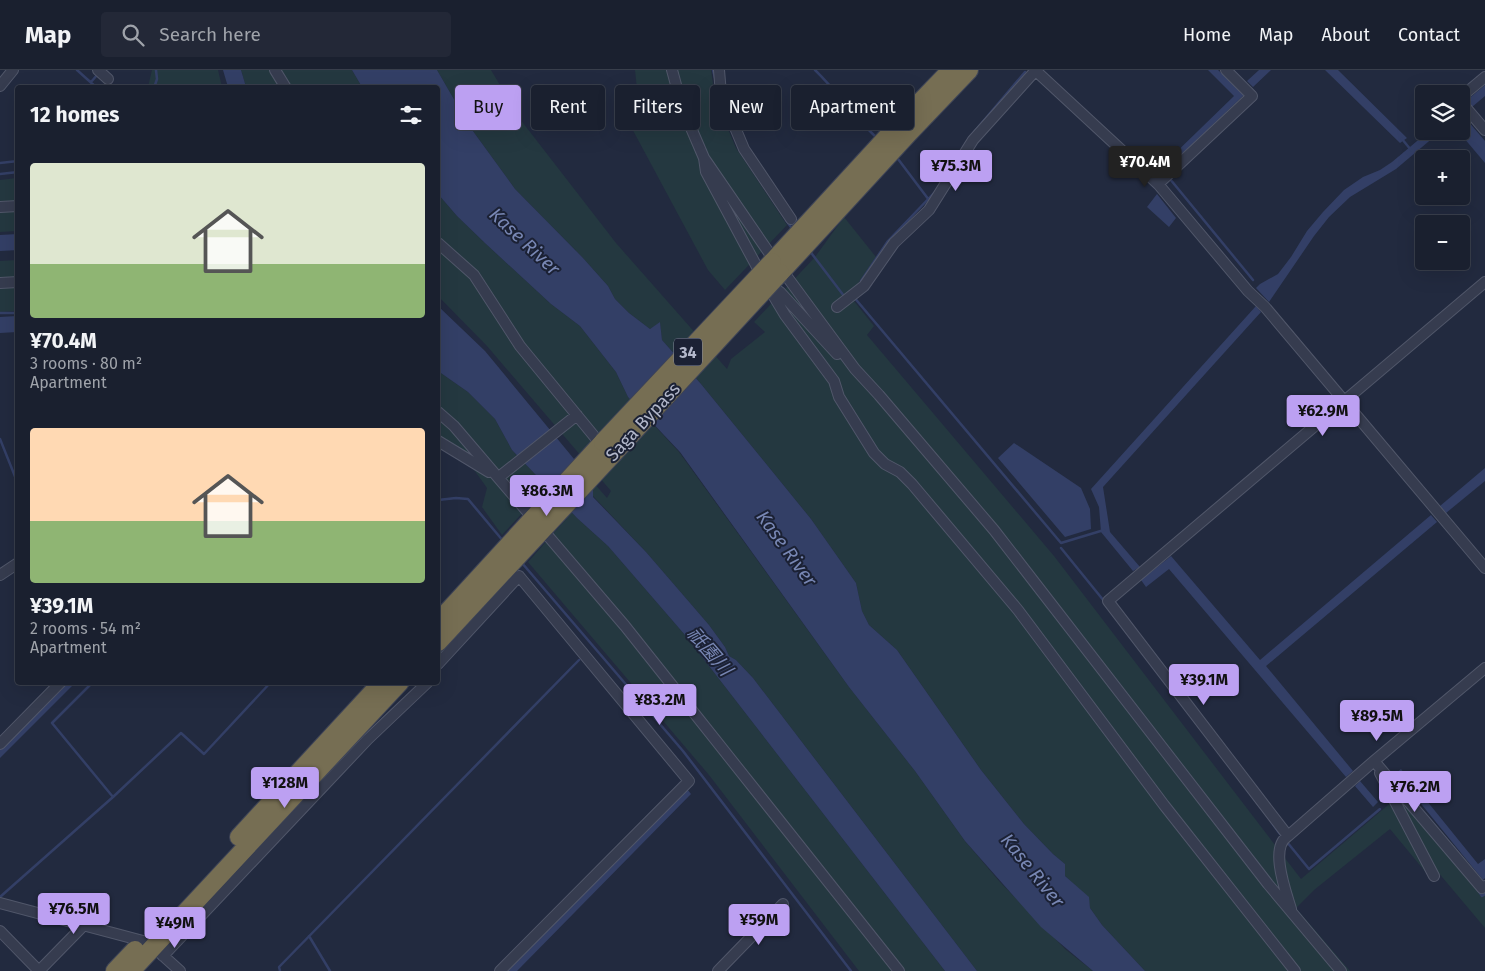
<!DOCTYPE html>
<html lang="en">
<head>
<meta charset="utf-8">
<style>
  body { margin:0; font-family:"Fira Sans","Noto Sans JP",sans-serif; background:#232837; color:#f1f3f6; height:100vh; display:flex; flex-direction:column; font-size:19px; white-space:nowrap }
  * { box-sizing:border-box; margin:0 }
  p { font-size:16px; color:#9fa3aa }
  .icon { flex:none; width:28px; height:28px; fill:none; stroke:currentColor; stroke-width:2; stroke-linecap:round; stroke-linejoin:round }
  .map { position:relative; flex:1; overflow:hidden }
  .sheet { position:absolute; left:15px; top:15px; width:425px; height:600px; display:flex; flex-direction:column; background:#1a202f; border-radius:5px; box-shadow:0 5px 20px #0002,0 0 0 1px #383e4b }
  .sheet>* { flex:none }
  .hud { position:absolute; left:455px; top:15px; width:475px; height:45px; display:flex; gap:10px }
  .controls { position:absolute; left:1415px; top:15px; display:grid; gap:10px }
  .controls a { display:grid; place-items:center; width:55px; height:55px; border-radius:5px; background:#1a202f; box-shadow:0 5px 20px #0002,0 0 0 1px #383e4b; font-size:25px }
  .price { position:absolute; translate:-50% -42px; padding:0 11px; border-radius:5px; background:#bca0f2; color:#111; font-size:16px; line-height:32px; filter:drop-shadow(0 1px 2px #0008) }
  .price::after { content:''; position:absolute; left:50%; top:30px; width:15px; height:11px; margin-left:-8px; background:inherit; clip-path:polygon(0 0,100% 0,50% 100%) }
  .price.active { background:#222; color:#fff }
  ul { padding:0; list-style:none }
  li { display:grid; align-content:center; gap:10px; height:265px; padding:0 15px }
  li span { display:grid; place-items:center; height:155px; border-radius:5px; color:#555 }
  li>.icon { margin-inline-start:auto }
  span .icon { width:90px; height:90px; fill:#fffc; stroke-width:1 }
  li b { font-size:21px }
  h2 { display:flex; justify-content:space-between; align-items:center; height:60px; padding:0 15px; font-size:21px }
  .tag { padding:0 18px; border-radius:5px; background:#1a202f; box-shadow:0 5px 20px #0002,0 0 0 1px #383e4b; font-size:18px; line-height:45px }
  .tag.active { background:#bca0f2; color:#111 }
  header { display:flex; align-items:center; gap:30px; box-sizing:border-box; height:70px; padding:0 25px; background:#1a202f; border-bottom:1px solid #383e4b }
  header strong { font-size:24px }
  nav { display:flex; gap:28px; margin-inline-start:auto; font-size:18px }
  .search { width:350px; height:45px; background:#232837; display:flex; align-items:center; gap:12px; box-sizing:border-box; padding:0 18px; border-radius:5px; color:#9fa3aa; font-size:19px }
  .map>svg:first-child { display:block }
  .green { fill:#243840 }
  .water { fill:#333f66 }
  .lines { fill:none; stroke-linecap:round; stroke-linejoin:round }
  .stream { stroke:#333f66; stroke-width:2.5 }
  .river { stroke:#333f66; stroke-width:16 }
  .street-casing { stroke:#51576a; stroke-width:12 }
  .highway-casing { stroke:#3e4457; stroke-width:20 }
  .street { stroke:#363c4f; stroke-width:10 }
  .highway { stroke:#766e53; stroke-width:18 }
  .highway-bridge-casing { stroke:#3e4457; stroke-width:20; stroke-linecap:butt }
  .highway-bridge { stroke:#766e53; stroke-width:18 }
  .labels { text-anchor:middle; stroke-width:4; stroke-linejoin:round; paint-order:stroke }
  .shield { fill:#1b2134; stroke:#858a9d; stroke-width:1 }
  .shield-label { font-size:16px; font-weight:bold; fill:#b2b7ca }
  .street-label { font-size:18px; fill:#b2b7ca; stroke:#1b2134 }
  .water-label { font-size:19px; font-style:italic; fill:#7887b4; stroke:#1b2134 }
</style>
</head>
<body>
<header>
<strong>Map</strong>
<div class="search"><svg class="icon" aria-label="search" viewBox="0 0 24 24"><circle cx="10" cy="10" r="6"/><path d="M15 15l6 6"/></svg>Search here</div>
<nav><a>Home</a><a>Map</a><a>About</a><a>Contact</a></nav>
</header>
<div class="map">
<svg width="1485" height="901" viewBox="0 0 1485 901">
  <rect width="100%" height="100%" fill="#222a3f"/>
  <path class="green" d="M 152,0 L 218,0 L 222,17 L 148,17 Z
    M 241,0 L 352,0 L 362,17 L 246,17 Z
    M 437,0 L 491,0 L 520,49 L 616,173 L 727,299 L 731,289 L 765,262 L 754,252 L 815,187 L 844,147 L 876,187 L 857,215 L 854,231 L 874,256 L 867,265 L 1054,486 L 1301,809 L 1388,735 L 1402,730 L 1482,827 L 1485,824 L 1485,858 L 1437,801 L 1428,805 L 1390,759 L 1314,820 L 1296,838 L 1350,901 L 1145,901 L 1102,855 L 1090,838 L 1088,827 L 1065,806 L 1065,794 L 1053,784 L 1024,754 L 981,700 L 897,580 L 869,555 L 862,541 L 856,513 L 811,449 L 701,314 L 662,270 L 660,253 L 650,259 L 629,243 L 615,229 L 608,216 L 583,188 L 515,119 L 470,57 Z
    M 635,0 L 711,0 L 715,28 L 736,78 L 787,155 L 725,220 L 708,200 L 622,40 L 638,29 Z
    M 17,108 L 17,161 L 0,162 L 0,110 Z
    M 438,124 L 457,146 L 486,174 L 551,234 L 580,256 L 616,302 L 628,327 L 679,382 L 849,617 L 915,701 L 965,771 L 999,811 L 1065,879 L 1093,901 L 977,901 L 753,608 L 736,590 L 729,586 L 725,577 L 709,555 L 646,482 L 593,426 L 593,412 L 607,428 L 611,421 L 487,276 L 438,226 Z
    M 17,190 L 17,241 L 0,242 L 0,191 Z
    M 438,301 L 468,322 L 495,349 L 512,380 L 577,448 L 608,476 L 685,565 L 945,901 L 859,901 L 709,705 L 528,492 L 567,448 L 542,422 L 502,465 L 482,437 L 487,418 L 459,379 L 438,366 Z"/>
  <path class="water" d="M 223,0 L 241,0 L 246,17 L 228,17 Z
    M 352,0 L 437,0 L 470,57 L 515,119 L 583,188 L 608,216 L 615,229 L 629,243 L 650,259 L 660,252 L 662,270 L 701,314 L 811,449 L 856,513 L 862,541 L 869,555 L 897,580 L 981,700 L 1024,754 L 1053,784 L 1065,794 L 1065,806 L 1089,827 L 1090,838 L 1102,855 L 1145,901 L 1093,901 L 1041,857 L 965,771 L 915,701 L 849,617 L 680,382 L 628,327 L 616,302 L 580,256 L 551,234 L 486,174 L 457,146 L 438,124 L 438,18 L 362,17 Z
    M 1208,0 L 1218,0 L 1244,25 L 1166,99 L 1164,94 L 1234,26 Z
    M 1259,0 L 1271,0 L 1253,17 L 1247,11 Z
    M 1325,0 L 1338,0 L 1407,68 L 1400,73 Z
    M 1485,15 L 1485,26 L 1472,37 L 1466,31 Z
    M 1461,43 L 1485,71 L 1485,93 L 1458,61 L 1461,61 Z
    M 1429,61 L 1441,61 L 1396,99 L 1350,127 L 1329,147 L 1314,166 L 1269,232 L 1256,218 L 1260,214 L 1278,204 L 1291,187 L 1307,161 L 1323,142 L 1344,120 L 1363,107 L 1380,100 L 1392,92 Z
    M 1157,124 L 1176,148 L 1169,157 L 1147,137 Z
    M 438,236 L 485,281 L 593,412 L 593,427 L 646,482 L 709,555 L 725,577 L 729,586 L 736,590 L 753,608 L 977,901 L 945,901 L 685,565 L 608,476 L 577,448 L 512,380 L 495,349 L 468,322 L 438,301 Z
    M 1256,236 L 1261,242 L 1103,417 L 1110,462 L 1140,497 L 1133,501 L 1101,462 L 1099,437 L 1091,419 Z
    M 17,246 L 17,262 L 0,263 L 0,247 Z
    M 1014,373 L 1081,418 L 1090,439 L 1091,459 L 1065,467 L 998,388 Z
    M 1485,398 L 1485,411 L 1446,443 L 1440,436 Z
    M 1431,445 L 1437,452 L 1266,596 L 1353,701 L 1346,707 L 1169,499 L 1146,517 L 1141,510 L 1171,486 L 1260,590 Z
    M 68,613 L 75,613 L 0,688 L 0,679 Z
    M 1401,699 L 1478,794 L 1485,789 L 1485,808 L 1483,810 L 1396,703 Z
    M 1360,711 L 1378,732 L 1373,737 L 1355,716 Z
    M 687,719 L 691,724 L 517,901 L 508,901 Z"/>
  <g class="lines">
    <path class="stream" d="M 77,0 L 97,18
      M 713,0 L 715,8
      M 815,0 C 838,22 854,47 877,68
      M 91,12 L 98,4
      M 154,18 L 157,9 L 156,0
      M 969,68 L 1025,2
      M 1402,69 L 1411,80
      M 895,85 L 929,130
      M 0,93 L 18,91
      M 0,104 L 18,102
      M 1170,109 L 1253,210
      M 786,150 L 793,160
      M 809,180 L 844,226 L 846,225
      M 861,211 L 888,171 L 934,123
      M 853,226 L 1061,473 L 1104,460
      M 0,243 L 18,243
      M 0,369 L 18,414
      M 438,430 L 456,428 L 468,429 L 504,472
      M 1061,478 L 1104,531
      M 522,493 L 683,681 L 851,901
      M 94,612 L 90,615 L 52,653 L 113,727
      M 1272,753 L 1280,764
      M 1287,772 L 1309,799 L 1380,739
      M 1478,820 L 1482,826 L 1485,824
      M 0,827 L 113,727 L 181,663 L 204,684 L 271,612
      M 309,866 L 330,901
      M 280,901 L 279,897 L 579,590"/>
    <path class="river" d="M 0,173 L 18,172"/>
    <g class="street-casing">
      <path id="street" d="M 98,0 L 108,9
        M 275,0 L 286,18
        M 672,0 L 682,37 L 704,88 L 774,190
        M 719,0 L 721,24 L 744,79 L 791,149
        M 1035,0 L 1158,114 L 1248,221 L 1265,237 L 1485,498
        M 0,16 L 13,0
        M 1461,27 L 1485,7
        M 1461,32 L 1485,60
        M 704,88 L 706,102 L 764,210 L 785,245 L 834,311 L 839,327 L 874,383 L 885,394 L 900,402 L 912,414 L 1018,540 L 1164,735 L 1295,901
        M 1158,114 L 1252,26 L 1226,0
        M 0,137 L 18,136
        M 438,173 L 474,205 L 520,276 L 603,377
        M 782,200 L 855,299 L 879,325 L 994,460 L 1268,814 L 1341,901
        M 0,213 L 18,212
        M 769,214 L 780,222 L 837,284
        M 837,237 L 864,216 L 894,173 L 929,140 L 973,70 L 1036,0
        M 438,342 L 454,356 L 625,556 L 899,901
        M 438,371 L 489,402
        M 499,407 L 577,345
        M 0,505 L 18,493
        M 438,594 L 519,506 L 689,711 L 500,901
        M 0,674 L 61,612
        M 1374,691 L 1482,818 L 1485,816
        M 1380,703 L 1434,806
        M 1288,766 L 1108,531 L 1485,212
        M 0,833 L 143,871 L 159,882 L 180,901
        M 1291,839 C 1286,822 1269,777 1288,766 L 1374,691 L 1485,598
        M 0,861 L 39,901 L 84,855
        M 163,886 L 368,669 L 428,612
        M 718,901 L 783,834"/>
    </g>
    <g class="highway-casing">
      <path id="highway" d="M 772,192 L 898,55 L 951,0
        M 780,203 L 908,64 L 969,0
        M 438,552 L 603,372
        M 438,572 L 613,384
        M 239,767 L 382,612
        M 115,901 L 135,880
        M 131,901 L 400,612"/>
    </g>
    <use href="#street" class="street"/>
    <use href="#highway" class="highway"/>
    <g class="highway-bridge-casing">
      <path id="highway-bridge" d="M 603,372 L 772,192
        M 613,384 L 780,203"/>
    </g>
    <use href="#highway-bridge" class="highway-bridge"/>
  </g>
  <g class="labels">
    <rect class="shield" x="674" y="268.5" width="28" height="27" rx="4"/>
    <g class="shield-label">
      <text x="688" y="288">34</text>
    </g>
    <g class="street-label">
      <text transform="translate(643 352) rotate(-47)" y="6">Saga Bypass</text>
    </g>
    <g class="water-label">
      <text transform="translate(525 171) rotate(43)" y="7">Kase River</text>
      <text transform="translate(787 478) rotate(54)" y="7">Kase River</text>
      <text transform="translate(710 581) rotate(49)" y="7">祇園川</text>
      <text transform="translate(1033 800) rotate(51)" y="7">Kase River</text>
    </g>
  </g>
</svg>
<div class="controls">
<a><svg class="icon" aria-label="layers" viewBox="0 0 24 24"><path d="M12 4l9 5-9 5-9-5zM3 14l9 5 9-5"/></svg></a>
<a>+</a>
<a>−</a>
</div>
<b class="price active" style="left:1145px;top:118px">¥70.4M</b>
<b class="price" style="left:956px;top:122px">¥75.3M</b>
<b class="price" style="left:1323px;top:367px">¥62.9M</b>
<b class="price" style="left:547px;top:447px">¥86.3M</b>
<b class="price" style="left:1204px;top:636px">¥39.1M</b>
<b class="price" style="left:660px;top:656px">¥83.2M</b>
<b class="price" style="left:1377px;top:672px">¥89.5M</b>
<b class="price" style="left:285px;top:739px">¥128M</b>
<b class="price" style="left:1415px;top:743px">¥76.2M</b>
<b class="price" style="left:74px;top:865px">¥76.5M</b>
<b class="price" style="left:759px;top:876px">¥59M</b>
<b class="price" style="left:175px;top:879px">¥49M</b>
<div class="hud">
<a class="tag active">Buy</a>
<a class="tag">Rent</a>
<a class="tag">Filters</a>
<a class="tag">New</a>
<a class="tag">Apartment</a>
</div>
<section class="sheet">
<h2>12 homes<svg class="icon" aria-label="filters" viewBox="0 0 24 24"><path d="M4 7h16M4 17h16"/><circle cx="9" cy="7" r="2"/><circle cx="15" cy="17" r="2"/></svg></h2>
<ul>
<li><span style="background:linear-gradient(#dfe7d0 65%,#8fb573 0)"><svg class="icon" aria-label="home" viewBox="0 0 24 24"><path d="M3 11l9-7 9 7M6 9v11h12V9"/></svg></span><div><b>¥70.4M</b><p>3 rooms · 80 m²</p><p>Apartment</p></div></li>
<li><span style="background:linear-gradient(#ffd9b3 60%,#8fb573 0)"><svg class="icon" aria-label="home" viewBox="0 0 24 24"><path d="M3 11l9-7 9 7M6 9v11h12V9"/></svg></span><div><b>¥39.1M</b><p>2 rooms · 54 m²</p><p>Apartment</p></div></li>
</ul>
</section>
</div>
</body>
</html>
